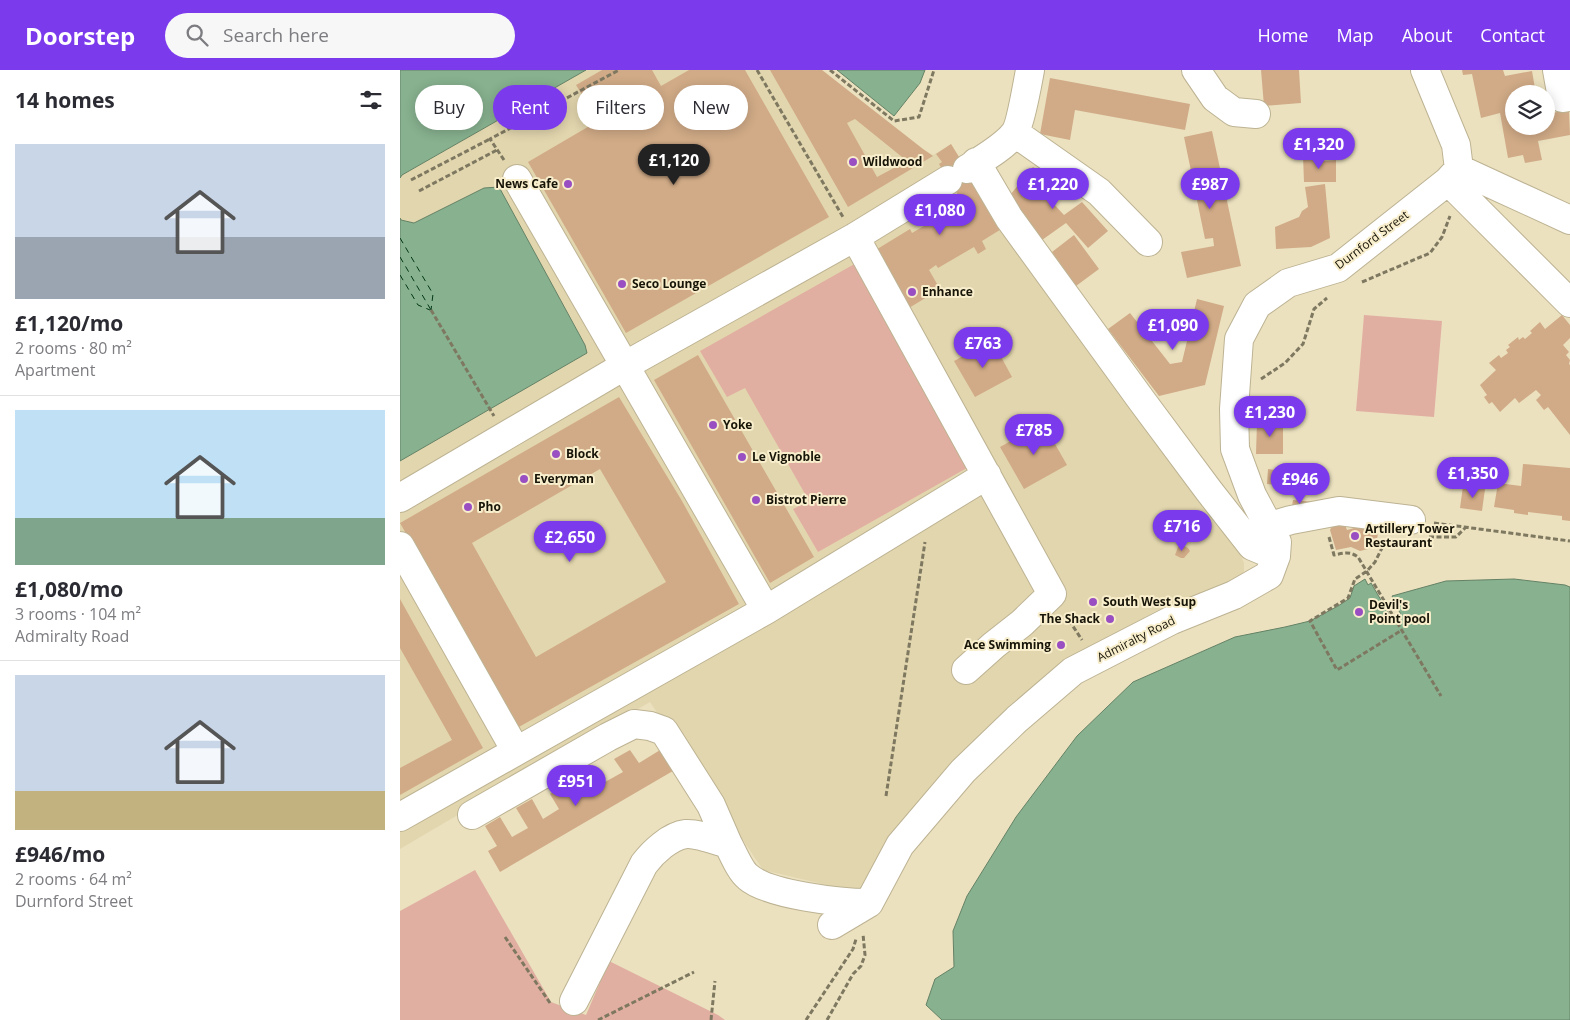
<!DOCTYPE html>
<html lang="en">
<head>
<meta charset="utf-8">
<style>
  body { margin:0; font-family:"Open Sans",sans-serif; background:#f7f7f7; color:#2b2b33; height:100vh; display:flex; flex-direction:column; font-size:19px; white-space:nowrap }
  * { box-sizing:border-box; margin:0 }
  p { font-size:16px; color:#7c7c81 }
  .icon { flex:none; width:28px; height:28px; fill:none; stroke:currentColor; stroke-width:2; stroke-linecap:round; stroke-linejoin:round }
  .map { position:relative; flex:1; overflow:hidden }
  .side { display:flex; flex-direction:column; background:#fff; width:400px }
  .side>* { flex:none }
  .top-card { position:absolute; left:15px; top:15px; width:475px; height:45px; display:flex; gap:10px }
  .fabs { position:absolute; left:1105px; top:15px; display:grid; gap:10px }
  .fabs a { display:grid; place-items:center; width:50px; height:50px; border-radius:50%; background:#fff; box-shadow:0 2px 12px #0003; font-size:25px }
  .price { position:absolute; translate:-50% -42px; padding:0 11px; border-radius:18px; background:#7c3aed; color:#fff; font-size:16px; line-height:32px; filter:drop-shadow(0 1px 2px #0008) }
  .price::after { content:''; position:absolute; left:50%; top:30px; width:15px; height:11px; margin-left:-8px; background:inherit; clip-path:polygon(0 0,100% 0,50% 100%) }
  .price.active { background:#222; color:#fff }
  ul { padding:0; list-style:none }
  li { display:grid; align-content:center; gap:10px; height:265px; padding:0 15px }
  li+li { border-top:1px solid #e1e1e2 }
  li span { display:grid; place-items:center; height:155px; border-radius:0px; color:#555 }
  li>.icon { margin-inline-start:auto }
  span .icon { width:90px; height:90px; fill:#fffc; stroke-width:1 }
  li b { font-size:21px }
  h2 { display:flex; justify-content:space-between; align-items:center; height:60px; padding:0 15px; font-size:21px }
  .tag { padding:0 18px; border-radius:22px; background:#fff; box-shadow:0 2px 12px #0003; font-size:18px; line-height:45px }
  .tag.active { background:#7c3aed; color:#fff }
  header { display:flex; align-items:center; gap:30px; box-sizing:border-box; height:70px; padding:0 25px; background:#7c3aed; color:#fff }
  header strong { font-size:24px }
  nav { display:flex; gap:28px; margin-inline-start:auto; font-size:18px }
  .search { width:350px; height:45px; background:#f7f7f7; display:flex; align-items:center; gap:12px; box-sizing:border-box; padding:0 18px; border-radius:28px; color:#7c7c81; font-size:19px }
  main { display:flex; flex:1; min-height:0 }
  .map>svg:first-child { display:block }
  .built { fill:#e2d6ae }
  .green { fill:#e1afa1 }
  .water { fill:#87b18f; stroke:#658266 }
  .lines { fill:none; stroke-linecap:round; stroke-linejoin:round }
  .ferry { stroke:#043717; stroke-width:1; stroke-dasharray:6 5; stroke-linecap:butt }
  .building { fill:#d1ab87; fill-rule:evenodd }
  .minor-casing { stroke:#bdb393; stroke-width:30 }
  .path { stroke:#7e7861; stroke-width:3; stroke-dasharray:5 2.5; stroke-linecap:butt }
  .minor { stroke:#fff; stroke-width:28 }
  .poi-dot { fill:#994fc2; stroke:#f8eecc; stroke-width:2 }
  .labels { text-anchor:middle; stroke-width:4; stroke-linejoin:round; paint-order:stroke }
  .poi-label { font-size:12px; font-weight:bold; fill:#171408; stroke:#f8eecc; text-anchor:start }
  .street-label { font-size:12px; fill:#171408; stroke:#f8eecc }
</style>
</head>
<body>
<header>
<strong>Doorstep</strong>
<div class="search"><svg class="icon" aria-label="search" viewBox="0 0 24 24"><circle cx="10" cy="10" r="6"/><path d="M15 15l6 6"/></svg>Search here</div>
<nav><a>Home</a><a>Map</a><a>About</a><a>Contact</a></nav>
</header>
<main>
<section class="side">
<h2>14 homes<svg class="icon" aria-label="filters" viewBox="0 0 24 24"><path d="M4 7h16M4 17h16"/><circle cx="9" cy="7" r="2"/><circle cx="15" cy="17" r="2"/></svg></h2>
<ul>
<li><span style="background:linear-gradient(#c9d6e8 60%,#9aa5b1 0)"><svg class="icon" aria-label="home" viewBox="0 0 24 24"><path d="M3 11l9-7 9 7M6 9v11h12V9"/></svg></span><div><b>£1,120/mo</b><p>2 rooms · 80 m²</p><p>Apartment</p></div></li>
<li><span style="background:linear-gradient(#bfe0f5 70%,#7fa58c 0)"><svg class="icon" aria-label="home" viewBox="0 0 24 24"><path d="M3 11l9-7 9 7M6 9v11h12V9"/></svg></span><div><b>£1,080/mo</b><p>3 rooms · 104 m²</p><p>Admiralty Road</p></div></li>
<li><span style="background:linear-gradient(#c9d6e8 75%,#c2b280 0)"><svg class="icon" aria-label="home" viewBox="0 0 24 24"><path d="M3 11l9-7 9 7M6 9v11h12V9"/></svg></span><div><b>£946/mo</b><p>2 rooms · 64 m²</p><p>Durnford Street</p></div></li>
</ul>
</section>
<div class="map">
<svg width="1170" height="950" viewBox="0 0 1170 950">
  <rect width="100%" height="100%" fill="#ebe1bf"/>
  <path class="built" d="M 186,0 L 422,0 L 523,79 L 533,85 L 551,74 L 603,158 L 841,486 L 844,493 L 844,501 L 840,507 L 833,512 L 793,526 L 758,540 L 698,573 L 461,820 L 448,820 L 363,800 L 250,632 L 0,779 L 0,391 L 187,283 L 185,275 L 99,117 L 84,118 L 14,153 L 1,150 L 0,148 L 0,108 L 2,105 Z"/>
  <path class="green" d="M 458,192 L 574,394 L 418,482 L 393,439 L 409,431 L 345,318 L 327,327 L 300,281 Z
    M 964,245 L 1042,251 L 1034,347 L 956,341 Z
    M 75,800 L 151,932 L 186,945 L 209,891 L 318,945 L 325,950 L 0,950 L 0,841 Z"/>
  <path class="water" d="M 0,0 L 186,0 L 2,105 L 0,108 Z
    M 437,0 L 525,0 L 520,13 L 494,46 Z
    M 99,117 L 185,275 L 187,283 L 0,391 L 0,148 L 1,150 L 14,153 L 84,118 Z
    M 965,509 L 968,515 L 971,513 L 992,549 L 1001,545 L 992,526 L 1046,511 L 1114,509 L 1165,515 L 1170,517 L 1170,950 L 542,950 L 526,935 L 535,909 L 554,897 L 553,861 L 567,826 L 616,747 L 677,666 L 733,612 L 835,567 L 885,557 L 910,551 L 938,536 L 950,528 L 954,516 Z"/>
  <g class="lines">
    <path class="ferry" d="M 0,168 L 33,224 L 31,240
      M 0,187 L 31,240
      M 0,205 L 18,235 L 30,240"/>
  </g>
  <path class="building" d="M 202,0 L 252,0 L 261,16 L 289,0 L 345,0 L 429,147 L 226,263 L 128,92 L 198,51 L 176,15 Z
    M 370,0 L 422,0 L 523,79 L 533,86 L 448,137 ZM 455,49 L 507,91 L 477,107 L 447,53 Z
    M 861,0 L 899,0 L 901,33 L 864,36 Z
    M 1062,0 L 1103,0 L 1105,6 L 1132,1 L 1136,24 L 1114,24 L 1114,56 L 1146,56 L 1146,44 L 1169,40 L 1170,65 L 1138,71 L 1142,90 L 1125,93 L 1123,85 L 1108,88 L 1100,43 L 1081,48 L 1072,4 L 1063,5 Z
    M 650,8 L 790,34 L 785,60 L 675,40 L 670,70 L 640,64 Z
    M 812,61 L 841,196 L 787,208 L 781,182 L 814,176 L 813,168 L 805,169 L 784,67 Z
    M 551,74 L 603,158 L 582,171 L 586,179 L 578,184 L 574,177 L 538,198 L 536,195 L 529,200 L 540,219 L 509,238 L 474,181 L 510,159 L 512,163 L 563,133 L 539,94 L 542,92 L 536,84 Z
    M 903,86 L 923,86 L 923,91 L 936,90 L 936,112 L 904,112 Z
    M 633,97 L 660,117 L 649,129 L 664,145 L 682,132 L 708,161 L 688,178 L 666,153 L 642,170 L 626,148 L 606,130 Z
    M 925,114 L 930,168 L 911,177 L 876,179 L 875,157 L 899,147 L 902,141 L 908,137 L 905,117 Z
    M 674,165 L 699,199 L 676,216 L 652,182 Z
    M 797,229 L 824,236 L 805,315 L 759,326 L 708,259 L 730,243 L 770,294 L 782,292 Z
    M 1162,245 L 1170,255 L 1170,268 L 1163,275 L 1169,282 L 1166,285 L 1170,290 L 1169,294 L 1170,295 L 1170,365 L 1148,337 L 1144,340 L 1136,330 L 1141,325 L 1136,320 L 1119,333 L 1115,328 L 1100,342 L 1092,332 L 1089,334 L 1084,327 L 1087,325 L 1080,315 L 1096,300 L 1089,293 L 1099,285 L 1101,288 L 1108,283 L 1106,280 L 1110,277 L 1108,275 L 1118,267 L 1119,270 L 1123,267 L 1125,269 L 1132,263 L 1130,261 L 1140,252 L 1145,259 Z
    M 592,270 L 612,307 L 575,327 L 554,291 Z
    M 298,285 L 414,487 L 370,513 L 254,310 Z
    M 219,327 L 282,431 L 339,534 L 117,658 L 0,453 ZM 200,399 L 266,512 L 136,587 L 72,473 Z
    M 857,352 L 883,352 L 883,384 L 856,384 Z
    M 643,353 L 667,395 L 624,419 L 600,377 Z
    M 1123,394 L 1170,398 L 1170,451 L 1162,450 L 1162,446 L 1128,442 L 1128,445 L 1114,443 L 1114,440 L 1094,437 L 1098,413 L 1121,416 Z
    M 868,399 L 882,401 L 880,415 L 867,414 Z
    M 1063,416 L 1085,419 L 1082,441 L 1060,438 Z
    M 893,430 L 915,432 L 891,442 Z
    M 972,453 L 978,462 L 977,470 L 972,478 L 960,481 L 951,477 L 936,480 L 930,460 L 933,454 L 945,455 L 947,460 Z
    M 784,476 L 788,478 L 790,481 L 784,488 L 781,488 L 775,485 L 778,477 Z
    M 0,529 L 83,678 L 0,725 L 0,698 L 52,670 L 0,578 Z
    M 265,677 L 278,698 L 100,802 L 88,781 L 97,776 L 85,756 L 100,747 L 112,767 L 128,758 L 116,738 L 132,729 L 143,749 L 159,739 L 150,724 L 157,719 L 166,715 L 175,730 L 190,722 L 180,706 L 188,701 L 196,697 L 205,712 L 223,702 L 214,689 L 230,680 L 239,693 Z"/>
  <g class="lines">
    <g class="minor-casing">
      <path id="minor" d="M 796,0 L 815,28 L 834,42 L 856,44
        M 1157,0 L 1162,28 L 1170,27
        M 615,63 L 699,122 L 748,172
        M 576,92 L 609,148 L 742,331 L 809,421 L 852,476 L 876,486
        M 567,99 C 581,90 604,77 614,64 C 620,57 628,11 630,0
        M 1059,99 L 1170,150
        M 117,109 L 366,540
        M 1048,111 L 1170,233
        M 455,167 L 652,524 L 622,553 L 594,575 L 566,600
        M 0,428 L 226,295 L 455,167 L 548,110
        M 870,456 L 891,450 L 939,441 L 1011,450
        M 0,476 L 116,681
        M 72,745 L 208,667 L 234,654 L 250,656 L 264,661 L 311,735 L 328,774
        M 0,747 L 366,540 L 587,405
        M 432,855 L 469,833 L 500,775 L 563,701 L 617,649 L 673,601 L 772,550 L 834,525 L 869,505 L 876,486 L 877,472 L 852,425 L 835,379 L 834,339 L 839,269 L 857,235 L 888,213 L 938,198 L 1048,111 L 1059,99 L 1056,75 L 1025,0
        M 174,931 L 244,794 C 253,782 270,766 286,764 C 297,763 317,771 328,774 C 333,783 340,801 348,807 C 369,825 441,833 469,833"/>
    </g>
    <path class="path" d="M 357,0 L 443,147
      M 430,0 L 494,51 L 519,47 L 534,0
      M 104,90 L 90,69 L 219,0
      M 11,110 L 90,69
      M 19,121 L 97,80
      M 962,212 L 1030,183 L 1042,167 L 1050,146
      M 31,240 L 94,346
      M 861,309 L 885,293 L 903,274 L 914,239 L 927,228
      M 1034,453 L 1170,471
      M 929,467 L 934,485 C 944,483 950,481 958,487 L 1041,626
      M 1029,467 L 1056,467 L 1066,457
      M 989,473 L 983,476 L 975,492 L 967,501 L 955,509 L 948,528 L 910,551 L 937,600 L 1002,560
      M 665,544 L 682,570
      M 486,726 L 525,472
      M 105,867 L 150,933
      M 198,950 L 294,902
      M 311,950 L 315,911
      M 406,950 L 453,879 L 456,869
      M 427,950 L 453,904 L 461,896 L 465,885 L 463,864"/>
    <use href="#minor" class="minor"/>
  </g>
  <g class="poi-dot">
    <circle cx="453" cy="92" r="5"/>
    <circle cx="168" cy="114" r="5"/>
    <circle cx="222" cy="214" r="5"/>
    <circle cx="512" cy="222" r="5"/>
    <circle cx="313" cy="355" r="5"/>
    <circle cx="156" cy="384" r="5"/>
    <circle cx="342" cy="387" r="5"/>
    <circle cx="124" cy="409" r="5"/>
    <circle cx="356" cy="430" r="5"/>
    <circle cx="68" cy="437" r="5"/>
    <circle cx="955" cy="466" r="5"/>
    <circle cx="693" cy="532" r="5"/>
    <circle cx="959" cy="542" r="5"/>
    <circle cx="710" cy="549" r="5"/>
    <circle cx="661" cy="575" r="5"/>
  </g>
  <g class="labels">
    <g class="poi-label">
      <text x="463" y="96">Wildwood</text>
      <text x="158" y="118" text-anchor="end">News Cafe</text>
      <text x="232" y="218">Seco Lounge</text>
      <text x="522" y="226">Enhance</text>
      <text x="323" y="359">Yoke</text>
      <text x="166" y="388">Block</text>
      <text x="352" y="391">Le Vignoble</text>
      <text x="134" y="413">Everyman</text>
      <text x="366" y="434">Bistrot Pierre</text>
      <text x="78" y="441">Pho</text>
      <text x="965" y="463">Artillery Tower<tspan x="965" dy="14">Restaurant</tspan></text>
      <text x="703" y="536">South West Sup</text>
      <text x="969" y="539">Devil's<tspan x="969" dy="14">Point pool</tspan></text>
      <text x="700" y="553" text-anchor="end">The Shack</text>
      <text x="651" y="579" text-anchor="end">Ace Swimming</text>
    </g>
    <g class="street-label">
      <text transform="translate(972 170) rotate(-37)" y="4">Durnford Street</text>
      <text transform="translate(736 569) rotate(-27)" y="4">Admiralty Road</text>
    </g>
  </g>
</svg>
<div class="fabs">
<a><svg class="icon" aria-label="layers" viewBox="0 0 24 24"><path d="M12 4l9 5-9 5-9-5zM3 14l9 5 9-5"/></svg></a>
</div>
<b class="price" style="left:919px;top:100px">£1,320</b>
<b class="price active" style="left:274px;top:116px">£1,120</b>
<b class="price" style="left:653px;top:140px">£1,220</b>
<b class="price" style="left:810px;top:140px">£987</b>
<b class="price" style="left:540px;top:166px">£1,080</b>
<b class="price" style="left:773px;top:281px">£1,090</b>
<b class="price" style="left:583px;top:299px">£763</b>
<b class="price" style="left:870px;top:368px">£1,230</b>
<b class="price" style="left:634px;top:386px">£785</b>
<b class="price" style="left:1073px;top:429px">£1,350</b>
<b class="price" style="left:900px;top:435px">£946</b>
<b class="price" style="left:782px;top:482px">£716</b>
<b class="price" style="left:170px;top:493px">£2,650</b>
<b class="price" style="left:176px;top:737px">£951</b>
<div class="top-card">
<a class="tag">Buy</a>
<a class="tag active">Rent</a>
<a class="tag">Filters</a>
<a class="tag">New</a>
</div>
</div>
</main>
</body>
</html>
